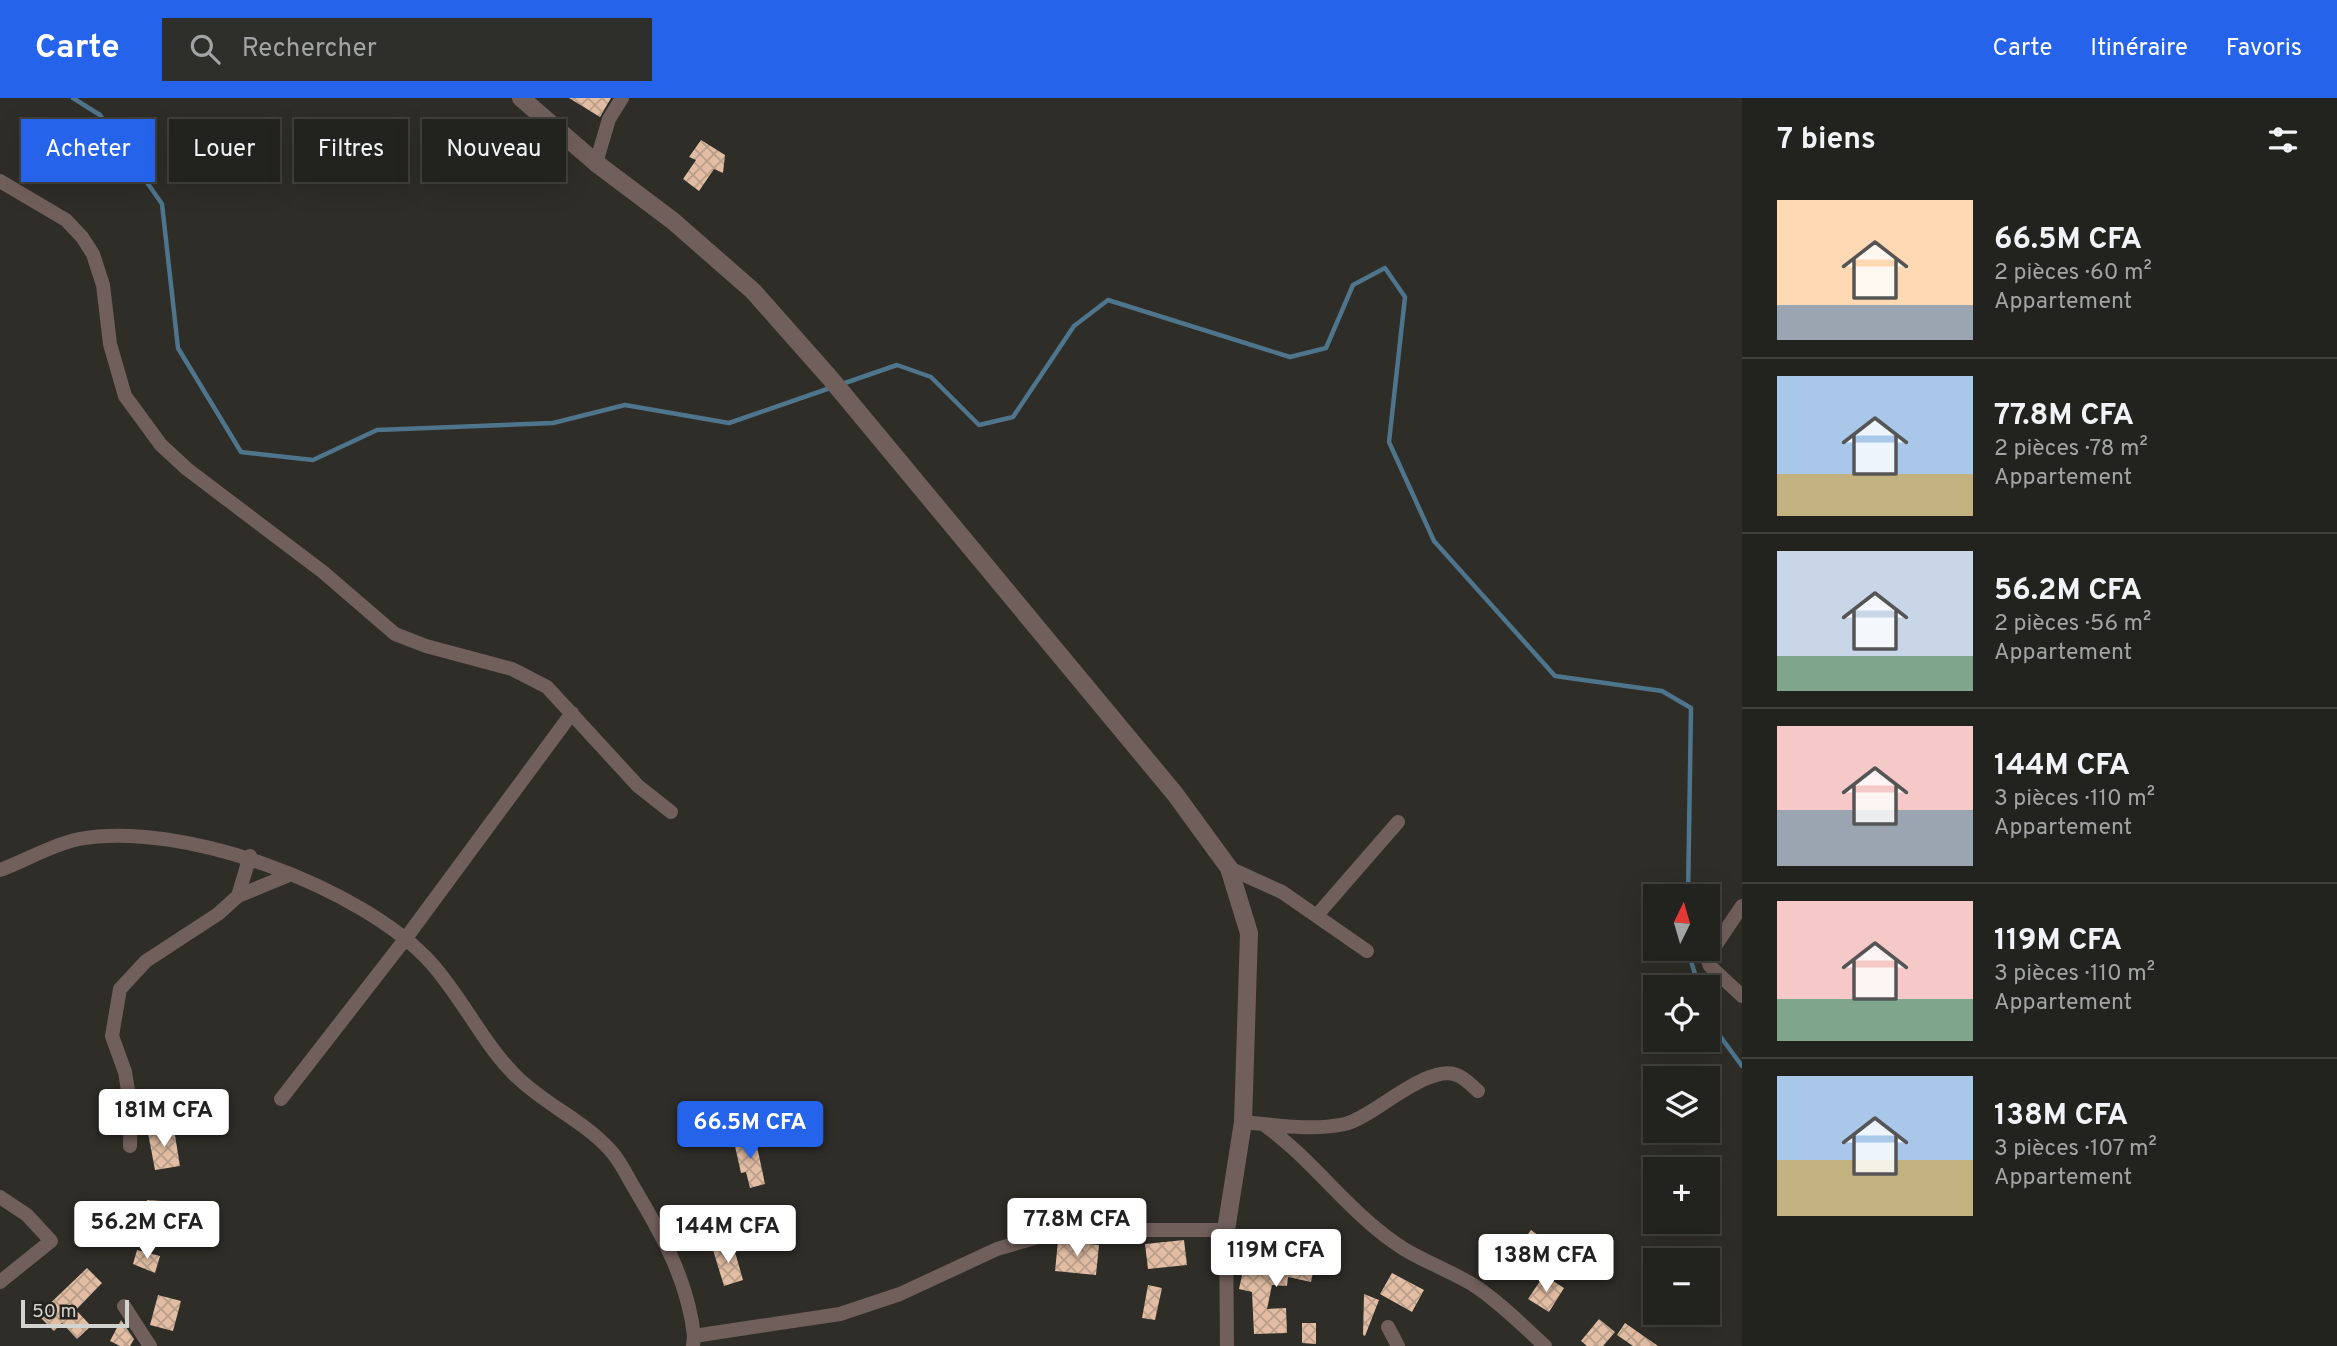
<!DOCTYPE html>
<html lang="fr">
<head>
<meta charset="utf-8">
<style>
  body { margin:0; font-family:Overpass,sans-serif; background:#2e2f2b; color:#f1f3f6; height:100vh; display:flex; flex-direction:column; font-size:26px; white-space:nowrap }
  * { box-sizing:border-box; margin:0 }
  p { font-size:23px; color:#a2a4a4 }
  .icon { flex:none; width:38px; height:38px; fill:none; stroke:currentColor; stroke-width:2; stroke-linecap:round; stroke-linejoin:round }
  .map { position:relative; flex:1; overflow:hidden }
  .drawer { display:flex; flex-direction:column; background:#22221e; width:595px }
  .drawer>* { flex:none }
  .hud { position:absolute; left:21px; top:21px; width:665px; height:63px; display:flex; gap:14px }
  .needle { width:46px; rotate:5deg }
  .buttons { position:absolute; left:1643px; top:786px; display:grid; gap:14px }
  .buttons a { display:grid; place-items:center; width:77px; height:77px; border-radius:0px; background:#22221e; box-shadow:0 7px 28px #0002,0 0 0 2px #3f3f3c; font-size:35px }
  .scale { position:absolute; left:21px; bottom:18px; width:108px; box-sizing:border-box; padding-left:7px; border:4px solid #d2d2cf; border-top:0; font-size:19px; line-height:24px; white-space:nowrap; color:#d2d2cf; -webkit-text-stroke:5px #24231f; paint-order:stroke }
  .price { position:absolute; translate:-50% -60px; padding:0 16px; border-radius:7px; background:#fff; color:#222; font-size:23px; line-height:46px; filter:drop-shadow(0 2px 4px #0008) }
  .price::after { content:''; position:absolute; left:50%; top:42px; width:21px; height:16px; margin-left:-10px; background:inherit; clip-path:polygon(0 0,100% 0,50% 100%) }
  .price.selected { background:#2563eb; color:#fff }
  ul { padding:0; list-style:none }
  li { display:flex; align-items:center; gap:21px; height:175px; padding:0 35px }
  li+li { border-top:2px solid #3f3f3c }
  li span { display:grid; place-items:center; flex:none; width:196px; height:140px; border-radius:0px; color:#555 }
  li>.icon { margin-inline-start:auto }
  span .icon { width:84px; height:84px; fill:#fffc; stroke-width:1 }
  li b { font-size:30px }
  h2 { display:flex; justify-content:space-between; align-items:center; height:84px; padding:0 35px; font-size:30px }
  .chip { padding:0 24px; border-radius:0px; background:#22221e; box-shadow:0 7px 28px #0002,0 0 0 2px #3f3f3c; font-size:24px; line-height:63px }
  .chip.selected { background:#2563eb; color:#fff }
  header { display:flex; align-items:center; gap:42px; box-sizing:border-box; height:98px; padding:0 35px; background:#2563eb; color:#fff }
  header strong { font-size:33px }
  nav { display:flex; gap:38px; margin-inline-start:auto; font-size:24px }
  .search { width:490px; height:63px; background:#2e2f2b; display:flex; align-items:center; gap:18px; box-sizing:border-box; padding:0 24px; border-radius:0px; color:#a2a4a4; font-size:26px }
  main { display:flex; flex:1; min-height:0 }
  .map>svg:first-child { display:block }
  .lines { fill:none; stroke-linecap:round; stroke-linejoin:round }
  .stream { stroke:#4f758c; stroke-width:4.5 }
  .building { fill:url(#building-cross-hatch) }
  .minor { stroke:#715f5b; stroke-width:14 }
  .tertiary { stroke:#715f5b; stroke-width:18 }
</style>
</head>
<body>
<header>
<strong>Carte</strong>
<div class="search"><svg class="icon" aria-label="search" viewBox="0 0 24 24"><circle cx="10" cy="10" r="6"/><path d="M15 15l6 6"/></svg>Rechercher</div>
<nav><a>Carte</a><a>Itinéraire</a><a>Favoris</a></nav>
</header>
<main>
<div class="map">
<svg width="1742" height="1248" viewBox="0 0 1742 1248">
  <defs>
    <pattern id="building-cross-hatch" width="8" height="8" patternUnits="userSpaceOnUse" patternTransform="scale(1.75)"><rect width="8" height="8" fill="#e2bda3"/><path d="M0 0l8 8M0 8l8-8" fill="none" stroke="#b99e8a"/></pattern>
  </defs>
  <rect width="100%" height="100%" fill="#2e2d28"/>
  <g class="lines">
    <path class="stream" d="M 73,0 L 100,17 L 162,106 L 178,250 L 241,354 L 313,362 L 377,332 L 553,325 L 625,307 L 729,325 L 833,289
      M 842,286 L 897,267 L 931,279 L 979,327 L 1013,319 L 1074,228 L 1108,202 L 1290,259 L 1326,250 L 1353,187 L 1385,170 L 1405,199 L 1389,344 L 1434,443 L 1555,578 L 1662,593 L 1691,610 L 1688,798
      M 1687,850 L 1699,889
      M 1708,914 L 1712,927 L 1742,968"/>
  </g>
  <path class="building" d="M 569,0 L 611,0 L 600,19 Z
    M 701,42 L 725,57 L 723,75 L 714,71 L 699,93 L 683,81 L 696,62 L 689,59 Z
    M 174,1031 L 180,1068 L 155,1072 L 148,1035 Z
    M 755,1039 L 765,1086 L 750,1090 L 746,1074 L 741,1075 L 734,1044 Z
    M 147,1102 L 178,1104 L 177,1119 L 184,1120 L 183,1140 L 153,1138 L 154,1118 L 147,1116 Z
    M 1531,1132 L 1561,1154 L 1544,1177 L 1513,1156 Z
    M 1184,1142 L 1187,1167 L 1148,1171 L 1145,1146 Z
    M 1058,1143 L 1099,1147 L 1096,1177 L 1055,1173 Z
    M 1295,1146 L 1318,1151 L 1311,1184 L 1288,1179 L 1287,1188 L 1272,1187 L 1267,1211 L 1286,1210 L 1287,1235 L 1254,1236 L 1252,1194 L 1239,1191 L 1244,1168 L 1288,1175 Z
    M 733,1147 L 743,1182 L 724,1188 L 713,1152 Z
    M 137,1152 L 160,1158 L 155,1175 L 133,1166 Z
    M 87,1170 L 102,1185 L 76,1212 L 91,1228 L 77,1241 L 62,1225 L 54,1233 L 38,1217 Z
    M 1392,1175 L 1424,1192 L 1412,1214 L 1380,1196 Z
    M 1544,1177 L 1564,1190 L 1549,1214 L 1528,1201 Z
    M 1148,1187 L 1162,1190 L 1155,1222 L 1142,1220 Z
    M 1364,1196 L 1379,1202 L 1365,1238 L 1363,1237 Z
    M 158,1197 L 181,1203 L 173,1233 L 150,1227 Z
    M 1599,1221 L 1615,1234 L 1603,1248 L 1587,1248 L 1581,1243 Z
    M 121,1222 L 134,1241 L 130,1248 L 120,1248 L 110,1243 Z
    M 1302,1225 L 1316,1225 L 1316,1246 L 1302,1245 Z
    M 1625,1225 L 1658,1248 L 1633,1248 L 1617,1237 Z"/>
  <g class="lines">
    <path class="minor" d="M 596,65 L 609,21 L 622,0
      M 0,83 L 66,122 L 82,139 L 93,156 L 103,187 L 110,246 L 125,298 L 161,347 L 187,371 L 323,474 L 395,536 L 426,548 L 512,571 L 547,589 L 638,688 L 671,714
      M 1229,770 L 1282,794 L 1367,853
      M 0,772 C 25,763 53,746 79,741 C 182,722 363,789 432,866 C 463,901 485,949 518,980 C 546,1007 584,1023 610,1052 C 619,1061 626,1076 633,1088 C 661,1135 688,1182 694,1238
      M 238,798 L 250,758
      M 1742,808 L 1707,860 L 1710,868 L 1742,898
      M 1318,816 L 1398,724
      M 281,1001 L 406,840 L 572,615
      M 1243,1024 C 1276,1027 1313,1033 1345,1026 C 1374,1019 1427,965 1457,977 C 1465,980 1472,988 1478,993
      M 1263,1026 C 1314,1062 1350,1117 1404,1151 C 1427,1165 1453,1174 1475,1188 C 1501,1205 1523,1228 1545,1248
      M 130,1048 L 131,1011 L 125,974 L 112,938 L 120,891 L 146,863 L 218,816 L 238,798 L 289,777
      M 0,1099 L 27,1117 L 51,1143 L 0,1184
      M 124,1208 L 150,1248
      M 1388,1229 L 1398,1248
      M 693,1248 L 694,1238 L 840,1216 L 900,1196 L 997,1151 L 1062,1132 L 1226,1132 L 1227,1248"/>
    <path class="tertiary" d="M 521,0 L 596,65 L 673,123 L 753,193 L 830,280 L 1175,696 L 1229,770 L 1249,835 L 1243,1024 L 1226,1132"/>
  </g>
</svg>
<div class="buttons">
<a><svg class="needle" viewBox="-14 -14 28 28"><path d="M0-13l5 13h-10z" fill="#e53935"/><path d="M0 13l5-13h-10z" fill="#a2a4a4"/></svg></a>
<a><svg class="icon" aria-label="locate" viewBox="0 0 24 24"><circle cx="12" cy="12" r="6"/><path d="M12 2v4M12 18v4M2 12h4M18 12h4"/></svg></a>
<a><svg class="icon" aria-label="layers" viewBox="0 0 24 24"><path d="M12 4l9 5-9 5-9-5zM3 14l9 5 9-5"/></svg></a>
<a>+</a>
<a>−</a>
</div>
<div class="scale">50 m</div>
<b class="price" style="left:164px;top:1051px">181M CFA</b>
<b class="price selected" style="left:750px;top:1063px">66.5M CFA</b>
<b class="price" style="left:1077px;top:1160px">77.8M CFA</b>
<b class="price" style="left:147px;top:1163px">56.2M CFA</b>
<b class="price" style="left:728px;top:1167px">144M CFA</b>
<b class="price" style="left:1276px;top:1191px">119M CFA</b>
<b class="price" style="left:1546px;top:1196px">138M CFA</b>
<div class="hud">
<a class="chip selected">Acheter</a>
<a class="chip">Louer</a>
<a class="chip">Filtres</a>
<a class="chip">Nouveau</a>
</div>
</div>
<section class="drawer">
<h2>7 biens<svg class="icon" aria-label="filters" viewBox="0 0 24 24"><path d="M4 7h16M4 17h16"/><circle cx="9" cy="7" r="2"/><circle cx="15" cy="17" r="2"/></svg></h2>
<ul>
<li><span style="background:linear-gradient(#ffd9b3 75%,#9aa5b1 0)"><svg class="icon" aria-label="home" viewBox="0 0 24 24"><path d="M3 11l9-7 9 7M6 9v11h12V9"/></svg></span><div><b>66.5M CFA</b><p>2 pièces · 60 m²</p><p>Appartement</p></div></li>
<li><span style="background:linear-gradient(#a9c7e8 70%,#c2b280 0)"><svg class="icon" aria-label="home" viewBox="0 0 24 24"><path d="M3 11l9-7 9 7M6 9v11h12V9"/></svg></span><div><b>77.8M CFA</b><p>2 pièces · 78 m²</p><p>Appartement</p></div></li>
<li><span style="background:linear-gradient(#c9d6e8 75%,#7fa58c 0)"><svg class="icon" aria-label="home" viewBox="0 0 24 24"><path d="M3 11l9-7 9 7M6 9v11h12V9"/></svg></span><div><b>56.2M CFA</b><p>2 pièces · 56 m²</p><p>Appartement</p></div></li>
<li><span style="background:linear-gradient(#f6c9c9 60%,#9aa5b1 0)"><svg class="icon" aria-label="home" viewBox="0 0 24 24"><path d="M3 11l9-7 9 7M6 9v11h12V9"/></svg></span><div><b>144M CFA</b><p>3 pièces · 110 m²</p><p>Appartement</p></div></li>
<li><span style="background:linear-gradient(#f6c9c9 70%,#7fa58c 0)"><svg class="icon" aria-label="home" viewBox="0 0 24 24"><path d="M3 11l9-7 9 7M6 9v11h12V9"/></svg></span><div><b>119M CFA</b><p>3 pièces · 110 m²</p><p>Appartement</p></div></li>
<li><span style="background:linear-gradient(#a9c7e8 60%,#c2b280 0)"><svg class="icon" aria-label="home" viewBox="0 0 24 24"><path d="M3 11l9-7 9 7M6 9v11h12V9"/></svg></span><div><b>138M CFA</b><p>3 pièces · 107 m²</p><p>Appartement</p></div></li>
</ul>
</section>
</main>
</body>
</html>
